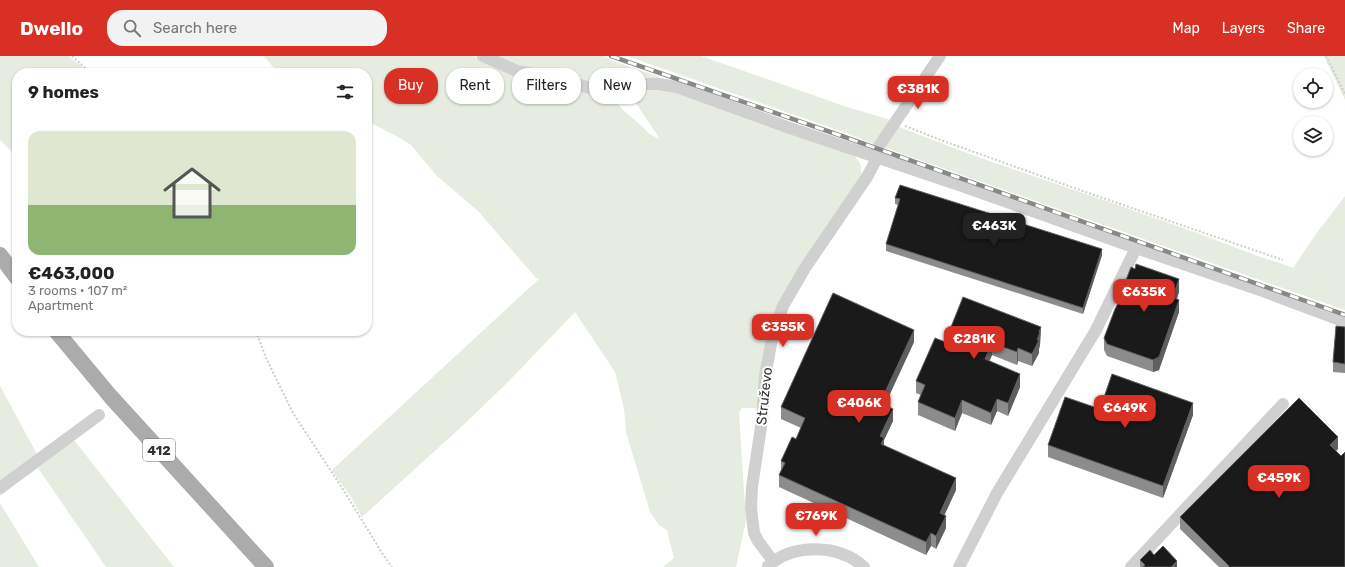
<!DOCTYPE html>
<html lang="en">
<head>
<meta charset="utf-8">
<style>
  body { margin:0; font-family:Rubik,sans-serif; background:#f2f2f2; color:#222; height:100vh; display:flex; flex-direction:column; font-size:15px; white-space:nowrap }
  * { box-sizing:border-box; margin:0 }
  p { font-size:13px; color:#767676 }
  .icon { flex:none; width:22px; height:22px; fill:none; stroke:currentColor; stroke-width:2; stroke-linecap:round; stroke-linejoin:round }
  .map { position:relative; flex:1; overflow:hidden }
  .side { position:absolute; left:12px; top:12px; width:360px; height:268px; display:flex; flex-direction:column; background:#fff; border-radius:16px; box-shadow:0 1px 3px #0004 }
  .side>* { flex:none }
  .top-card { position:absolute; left:384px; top:12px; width:380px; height:36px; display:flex; gap:8px }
  .fabs { position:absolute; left:1293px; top:12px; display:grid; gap:8px }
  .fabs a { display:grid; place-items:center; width:40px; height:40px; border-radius:50%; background:#fff; box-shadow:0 1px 3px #0004; font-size:20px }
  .price { position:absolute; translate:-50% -34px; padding:0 9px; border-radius:8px; background:#d93025; color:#fff; font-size:13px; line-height:26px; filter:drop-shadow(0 1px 2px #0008) }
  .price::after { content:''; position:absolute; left:50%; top:24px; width:12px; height:9px; margin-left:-6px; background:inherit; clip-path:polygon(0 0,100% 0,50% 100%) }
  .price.selected { background:#222; color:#fff }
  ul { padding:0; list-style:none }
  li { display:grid; align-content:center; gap:8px; height:212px; padding:0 16px }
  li+li { border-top:1px solid #e0e0e0 }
  li span { display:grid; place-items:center; height:124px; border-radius:12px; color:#555 }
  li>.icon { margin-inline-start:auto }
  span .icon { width:72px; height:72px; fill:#fffc; stroke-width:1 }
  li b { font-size:17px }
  h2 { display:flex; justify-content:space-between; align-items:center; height:48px; padding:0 16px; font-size:17px }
  .tag { padding:0 14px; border-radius:16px; background:#fff; box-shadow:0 1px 3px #0004; font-size:14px; line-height:36px }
  .tag.selected { background:#d93025; color:#fff }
  header { display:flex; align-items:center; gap:24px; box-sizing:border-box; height:56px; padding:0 20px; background:#d93025; color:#fff }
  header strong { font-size:19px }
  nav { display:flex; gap:22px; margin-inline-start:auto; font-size:14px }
  .search { width:280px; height:36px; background:#f2f2f2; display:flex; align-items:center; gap:10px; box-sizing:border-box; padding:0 14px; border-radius:16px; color:#767676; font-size:15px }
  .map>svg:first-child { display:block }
  .green { fill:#e6ecdf }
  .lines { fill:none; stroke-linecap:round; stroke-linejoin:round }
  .path { stroke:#cdcdcd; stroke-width:2; stroke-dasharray:2 2; stroke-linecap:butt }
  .minor { stroke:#d0d0d0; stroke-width:12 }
  .major { stroke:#ababab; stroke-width:16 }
  .rail-casing { stroke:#888; stroke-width:4.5 }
  .rail { stroke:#fff; stroke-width:3; stroke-dasharray:9; stroke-linecap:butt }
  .wall { fill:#8c8c8c }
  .shaded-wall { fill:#5f5f5f }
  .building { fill:#1a1a1a; stroke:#5f5f5f }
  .labels { text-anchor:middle; stroke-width:4; stroke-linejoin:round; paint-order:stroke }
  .shield { fill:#fff; stroke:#707070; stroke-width:1 }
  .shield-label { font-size:13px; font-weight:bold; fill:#333 }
  .street-label { font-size:14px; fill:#333; stroke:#fff }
</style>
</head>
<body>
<header>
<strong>Dwello</strong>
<div class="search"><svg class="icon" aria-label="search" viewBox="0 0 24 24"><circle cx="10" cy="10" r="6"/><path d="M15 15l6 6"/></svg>Search here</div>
<nav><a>Map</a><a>Layers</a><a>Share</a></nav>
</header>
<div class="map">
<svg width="1345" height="511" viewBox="0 0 1345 511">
  <rect width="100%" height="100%" fill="#fff"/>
  <path class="green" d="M 0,0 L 68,0 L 91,17 L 17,17 L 17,101 L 0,84 Z
    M 264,0 L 474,0 L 510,16 L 617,40 L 617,47 L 623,54 L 644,72 L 649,78 L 660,83 L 629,37 L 659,31 L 853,98 L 860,107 L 862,119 L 782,245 L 758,352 L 742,352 L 739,357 L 746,465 L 736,511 L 663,511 L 674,502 L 667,474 L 659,469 L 650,456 L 626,376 L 624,352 L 615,316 L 575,256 L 507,327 L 459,373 L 362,461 L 351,441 L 337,422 L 332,414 L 539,223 L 536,222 L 479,156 L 437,120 L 411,89 L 398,81 L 373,68 L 367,67 L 367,17 L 278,17 Z
    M 489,0 L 602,0 L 616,6 L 660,21 L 659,23 L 602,31 L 545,18 Z
    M 627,0 L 701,0 L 850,52 L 888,63 L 892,66 L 876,89 L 846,77 Z
    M 1324,0 L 1345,0 L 1345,44 Z
    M 897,70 C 1013,117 1134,151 1250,197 C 1264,203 1279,206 1293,212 L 1316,178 L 1345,140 L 1345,254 L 883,91 Z
    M 0,330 L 38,400 L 0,428 Z
    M 74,384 L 174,511 L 106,511 L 38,412 L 0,440 L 0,435 Z
    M 0,447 L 39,511 L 0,511 Z"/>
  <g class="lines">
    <path class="path" d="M 72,0 L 91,17
      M 1326,0 L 1345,38
      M 905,70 L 946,86 L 1094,139 L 1283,204
      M 256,275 L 266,302 L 293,357 L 344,435 L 382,497 L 392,511"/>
    <path class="minor" d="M 483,0 L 517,15 L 559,23 L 597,34 L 615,35 L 644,28 L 659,28 L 677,31 L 787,71 L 962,130 L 1136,192 L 1260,234 L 1345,266
      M 0,432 L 99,359
      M 773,505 L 758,485 L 754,477 L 751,452 L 752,431 L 762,364 L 765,320 L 772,283 L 783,250 L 805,212 L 867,121 L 877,102 L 877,93 L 940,0
      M 768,510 C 793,487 839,488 864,511
      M 959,511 L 997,437 L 1096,274 L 1136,192
      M 1131,511 L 1283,348"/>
    <path class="major" d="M 0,199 L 17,222
      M 56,275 L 111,341 L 266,511"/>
    <g class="rail-casing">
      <path id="rail" d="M 611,0 L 839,79 L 1345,259"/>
    </g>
    <use href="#rail" class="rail"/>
  </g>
  <path class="wall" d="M 895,142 L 1102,199 L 1083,258 L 886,195 L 886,188 L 898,149 L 895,148 Z
    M 1126,224 L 1179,236 L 1177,243 L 1179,256 L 1159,314 L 1153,316 L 1107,300 L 1104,294 L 1104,282 L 1126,231 Z
    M 1041,271 L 1040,289 L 1039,293 L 1039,297 L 1032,310 L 1018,305 L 1017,309 L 992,299 L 989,305 L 1020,331 L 1008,360 L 997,355 L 991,369 L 962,357 L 955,375 L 918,359 L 918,346 L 921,339 L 916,337 L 916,325 L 945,286 Z
    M 1345,271 L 1345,317 L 1333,316 L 1333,306 Z
    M 914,286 L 885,349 L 893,365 L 884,384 L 884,389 L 956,434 L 944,459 L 946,472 L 936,493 L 931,490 L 926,499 L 779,431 L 779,419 L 781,415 L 781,405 L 796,383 L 801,372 L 781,363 L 781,351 Z
    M 1100,353 L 1193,359 L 1163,442 L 1048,401 L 1048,389 Z
    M 1338,393 L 1336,395 L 1341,400 L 1345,511 L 1219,511 L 1180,473 L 1180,461 Z
    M 1154,499 L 1177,511 L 1140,511 L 1140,504 Z"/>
  <path class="shaded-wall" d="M 1102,193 L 1102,199 L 1083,258 L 1083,252 Z
    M 1179,223 L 1179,236 L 1173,254 L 1173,241 Z
    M 1179,244 L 1179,256 L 1159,314 L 1153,316 L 1153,304 Z
    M 1041,271 L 1040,289 L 1039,293 L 1039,297 L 1032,310 L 1032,298 Z
    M 914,274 L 914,286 L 880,359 L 880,347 Z
    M 992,287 L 992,299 L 985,316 L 985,303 Z
    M 1018,292 L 1018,305 L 1017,309 L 1017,296 Z
    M 1020,318 L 1020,331 L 1008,360 L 1008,347 Z
    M 997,343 L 997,355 L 991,369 L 991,357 Z
    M 962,344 L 962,357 L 955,375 L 955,362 Z
    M 1193,347 L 1193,359 L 1163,442 L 1163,430 Z
    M 893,353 L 893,365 L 884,384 L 884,394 L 881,400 L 880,380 Z
    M 1338,381 L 1338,393 L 1330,400 L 1330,389 Z
    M 956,422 L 956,434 L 940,469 L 940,457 Z
    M 946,460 L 946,472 L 936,493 L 936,480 Z
    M 931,477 L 931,490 L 926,499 L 926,486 Z
    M 1177,505 L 1177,511 L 1171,511 Z"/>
  <path class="building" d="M 900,129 L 1102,193 L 1083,252 L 886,188 L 900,143 L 895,142 Z
    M 1136,208 L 1179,223 L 1173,241 L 1179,244 L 1159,301 L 1153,304 L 1107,288 L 1104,282 L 1115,253 L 1130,225 L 1126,224 L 1131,211 L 1135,213 Z
    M 833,237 L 914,274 L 880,347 L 893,353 L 880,380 L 884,382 L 881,388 L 956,422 L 940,457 L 946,460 L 936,480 L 931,477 L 926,486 L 779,419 L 785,407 L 781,405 L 792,381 L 796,383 L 805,362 L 781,351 Z
    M 963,241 L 1041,271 L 1039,276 L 1040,276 L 1037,284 L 1039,284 L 1032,298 L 1018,292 L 1017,296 L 992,287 L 985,303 L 1020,318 L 1008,347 L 997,343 L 991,357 L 962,344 L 955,362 L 918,346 L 925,329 L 916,325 L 935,282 L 945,286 Z
    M 1336,270 L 1345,271 L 1345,308 L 1333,306 Z
    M 1112,318 L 1193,347 L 1163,430 L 1048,389 L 1065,341 L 1100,353 Z
    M 1299,342 L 1338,381 L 1330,389 L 1341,400 L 1345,396 L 1345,511 L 1228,511 L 1229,510 L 1180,461 Z
    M 1163,490 L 1177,505 L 1171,511 L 1143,511 L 1145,509 L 1140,504 L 1150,494 L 1154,499 Z"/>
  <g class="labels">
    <rect class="shield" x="143" y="383" width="32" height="22" rx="3"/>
    <g class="shield-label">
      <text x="159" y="399">412</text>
    </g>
    <g class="street-label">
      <text transform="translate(764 340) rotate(-84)" y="5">Struževo</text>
    </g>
  </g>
</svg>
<div class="fabs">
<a><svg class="icon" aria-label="locate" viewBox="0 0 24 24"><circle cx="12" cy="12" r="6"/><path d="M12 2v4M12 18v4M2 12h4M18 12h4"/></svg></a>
<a><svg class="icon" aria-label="layers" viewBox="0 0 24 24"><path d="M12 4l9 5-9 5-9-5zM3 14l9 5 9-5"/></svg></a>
</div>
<b class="price" style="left:918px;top:54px">€381K</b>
<b class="price selected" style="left:994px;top:191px">€463K</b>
<b class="price" style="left:1144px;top:257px">€635K</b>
<b class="price" style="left:783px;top:292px">€355K</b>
<b class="price" style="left:974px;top:304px">€281K</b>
<b class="price" style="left:859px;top:368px">€406K</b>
<b class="price" style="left:1125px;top:373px">€649K</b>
<b class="price" style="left:1279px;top:443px">€459K</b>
<b class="price" style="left:816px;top:481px">€769K</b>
<div class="top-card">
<a class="tag selected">Buy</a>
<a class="tag">Rent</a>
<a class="tag">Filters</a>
<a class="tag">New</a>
</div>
<section class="side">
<h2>9 homes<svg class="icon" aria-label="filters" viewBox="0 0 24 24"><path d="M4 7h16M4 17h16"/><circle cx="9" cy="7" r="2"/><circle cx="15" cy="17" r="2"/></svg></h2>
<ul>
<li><span style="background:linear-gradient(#dfe7d0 60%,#8fb573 0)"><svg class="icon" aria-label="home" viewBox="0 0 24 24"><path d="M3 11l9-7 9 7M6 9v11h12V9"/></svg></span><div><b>€463,000</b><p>3 rooms · 107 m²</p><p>Apartment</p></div></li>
</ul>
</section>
</div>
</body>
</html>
